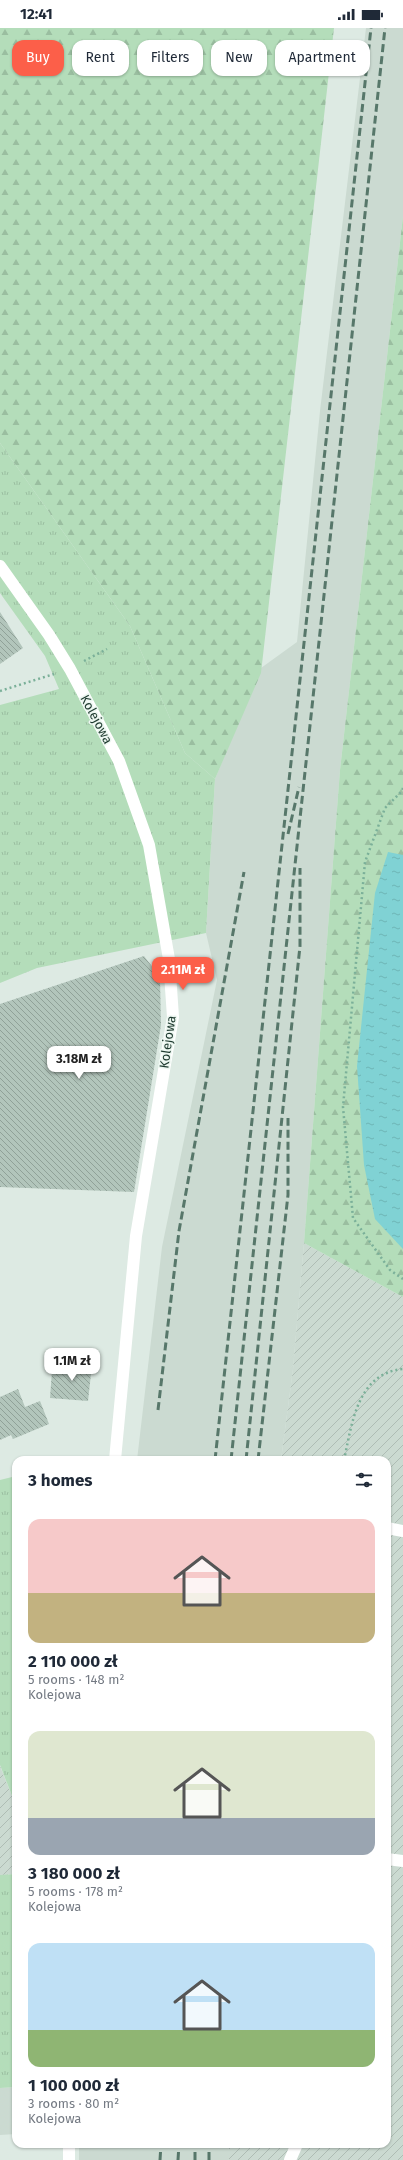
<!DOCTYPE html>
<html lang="en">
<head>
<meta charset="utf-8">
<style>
  body { margin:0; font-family:"Fira Sans",sans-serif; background:#f2f2f3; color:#1f2937; height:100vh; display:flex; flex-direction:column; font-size:15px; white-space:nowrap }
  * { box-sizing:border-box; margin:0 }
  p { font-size:13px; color:#747a83 }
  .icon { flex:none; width:22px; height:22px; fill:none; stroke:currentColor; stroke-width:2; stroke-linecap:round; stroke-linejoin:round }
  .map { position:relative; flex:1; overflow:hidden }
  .sheet { position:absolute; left:12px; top:1428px; width:379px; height:692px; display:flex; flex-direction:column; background:#fff; border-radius:12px; box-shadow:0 1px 3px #0004 }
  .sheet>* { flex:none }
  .guide { position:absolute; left:12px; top:12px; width:379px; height:36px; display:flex; gap:8px }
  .price { position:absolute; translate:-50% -34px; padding:0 9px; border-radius:8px; background:#fff; color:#222; font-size:13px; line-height:26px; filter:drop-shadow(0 1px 2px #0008) }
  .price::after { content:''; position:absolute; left:50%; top:24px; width:12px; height:9px; margin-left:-6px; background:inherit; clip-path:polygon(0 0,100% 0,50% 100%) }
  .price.current { background:#fc5f49; color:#fff }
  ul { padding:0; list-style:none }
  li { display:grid; align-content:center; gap:8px; height:212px; padding:0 16px }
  li span { display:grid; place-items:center; height:124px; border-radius:12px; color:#555 }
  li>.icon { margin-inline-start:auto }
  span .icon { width:72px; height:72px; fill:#fffc; stroke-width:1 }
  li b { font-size:17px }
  h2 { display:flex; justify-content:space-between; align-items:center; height:48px; padding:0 16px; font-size:17px }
  .pill { padding:0 14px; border-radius:12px; background:#fff; box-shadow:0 1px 3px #0004; font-size:14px; line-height:36px }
  .pill.current { background:#fc5f49; color:#fff }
  .status { display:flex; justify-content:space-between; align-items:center; height:28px; padding:0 20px; background:#fff; direction:ltr }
  .status svg { height:11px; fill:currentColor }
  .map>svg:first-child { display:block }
  .built { fill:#cbdad1 }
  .industrial { fill:url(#industrial-furrows) }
  .grass { fill:url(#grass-tufts) }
  .forest { fill:url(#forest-firs) }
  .water { fill:url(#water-ripples) }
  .building { fill:url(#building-back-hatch) }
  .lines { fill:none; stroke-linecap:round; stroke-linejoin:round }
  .path { stroke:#7bb099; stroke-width:2.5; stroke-dasharray:2 3; stroke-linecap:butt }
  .lane { stroke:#fff; stroke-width:12 }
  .street { stroke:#fff; stroke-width:12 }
  .rail { stroke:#57776a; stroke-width:3; stroke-dasharray:8 4; stroke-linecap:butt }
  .labels { text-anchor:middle; stroke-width:3; stroke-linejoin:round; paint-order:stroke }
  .street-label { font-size:13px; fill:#1e3a2f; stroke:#edf7f1 }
</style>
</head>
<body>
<div class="status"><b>12:41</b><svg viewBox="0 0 49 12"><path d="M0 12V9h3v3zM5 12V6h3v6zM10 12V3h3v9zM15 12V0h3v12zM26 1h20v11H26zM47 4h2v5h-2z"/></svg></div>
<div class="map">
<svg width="403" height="2132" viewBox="0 0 403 2132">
  <defs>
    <pattern id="industrial-furrows" width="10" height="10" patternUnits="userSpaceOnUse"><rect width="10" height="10" fill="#cbdad1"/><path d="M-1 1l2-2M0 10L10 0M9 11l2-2" fill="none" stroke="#aebcb4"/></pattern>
    <pattern id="grass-tufts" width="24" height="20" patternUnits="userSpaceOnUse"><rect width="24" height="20" fill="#b4ddba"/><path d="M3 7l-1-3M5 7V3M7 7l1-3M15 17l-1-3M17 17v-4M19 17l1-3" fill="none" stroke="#9abea0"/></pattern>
    <pattern id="forest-firs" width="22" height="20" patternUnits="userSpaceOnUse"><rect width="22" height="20" fill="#b4ddba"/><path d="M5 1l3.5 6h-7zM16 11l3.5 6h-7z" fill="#9abea0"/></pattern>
    <pattern id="water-ripples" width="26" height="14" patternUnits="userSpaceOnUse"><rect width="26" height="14" fill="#80d2d4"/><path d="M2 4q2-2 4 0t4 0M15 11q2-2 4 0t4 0" fill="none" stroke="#6eb5b6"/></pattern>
    <pattern id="building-back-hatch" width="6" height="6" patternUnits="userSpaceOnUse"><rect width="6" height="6" fill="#b2c5bb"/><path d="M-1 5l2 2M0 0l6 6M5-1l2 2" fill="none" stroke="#90a198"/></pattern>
  </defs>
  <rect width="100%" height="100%" fill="#ddeae3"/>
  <path class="built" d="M 366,0 L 403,0 L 403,188 L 340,742 L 304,1215 L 293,1341 L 281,1432 L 137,1432 L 162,1219 L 217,952 L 206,905 L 215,751 L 261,640 L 297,614 L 320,383 Z
    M 16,2059 L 16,2106 L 0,2107 L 0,2060 Z
    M 79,2116 L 229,2116 L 229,2132 L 79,2132 Z"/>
  <path class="industrial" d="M 304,1215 L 403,1269 L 403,2132 L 229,2132 L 229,2116 L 387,2116 L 387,1432 L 281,1432 L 293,1341 Z
    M 0,1738 L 16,1778 L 16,1846 L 0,1847 Z"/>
  <path class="grass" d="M 0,415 L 130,598 L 185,725 L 215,751 L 206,905 L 37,940 L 0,955 L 0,677 L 59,661 L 45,628 L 0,565 Z
    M 16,1448 L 16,1778 L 0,1737 L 0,1452 Z
    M 16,1846 L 16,2059 L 0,2060 L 0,1847 Z"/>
  <path class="forest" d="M 0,0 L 334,0 L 261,645 L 215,751 L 185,725 L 130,598 L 0,415 Z
    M 403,188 L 403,1269 L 304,1215 L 340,742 Z"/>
  <path class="water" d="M 388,824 L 403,827 L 403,1221 L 375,1191 L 364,1137 L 357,1038 L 375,865 Z"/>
  <path class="building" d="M 0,584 L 23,620 L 0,636 Z
    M 144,928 L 160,949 L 161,997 L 134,1164 L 0,1159 L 0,976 Z
    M 63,1335 L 92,1337 L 88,1373 L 50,1370 L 52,1343 L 62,1343 Z
    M 18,1361 L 25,1379 L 40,1373 L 49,1396 L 13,1411 L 11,1407 L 0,1412 L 0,1369 Z"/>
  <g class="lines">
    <path class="path" d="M 84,633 L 107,621
      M 0,663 L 54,646
      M 403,760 L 402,763 L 385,780 L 365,834 L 343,1079 L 353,1190 L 390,1242 L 403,1251
      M 344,1432 C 352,1396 357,1345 403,1341"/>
    <path class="lane" d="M 387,1831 L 403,1833"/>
    <path class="street" d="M 0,538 L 49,607 L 70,641 L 119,733 L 149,817 L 169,931 L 173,989 L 136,1208 L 115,1432
      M 387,1500 L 403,1503
      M 69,2132 L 69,2116
      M 290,2132 L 297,2116"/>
    <path class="rail" d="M 288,806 L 299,759
      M 158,1382 L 179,1203 L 244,844
      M 215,1432 L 371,0
      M 231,1432 L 385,0
      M 246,1432 L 300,918 L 300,840
      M 258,1432 L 288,1167 L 288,1090
      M 160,2132 L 161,2116
      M 178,2132 L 179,2116
      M 195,2132 L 195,2116
      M 209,2132 L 209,2116"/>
  </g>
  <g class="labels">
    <g class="street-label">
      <text transform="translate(97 691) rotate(62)" y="5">Kolejowa</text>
      <text transform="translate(167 1014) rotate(-82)" y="5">Kolejowa</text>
    </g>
  </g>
</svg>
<b class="price current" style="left:183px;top:963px">2.11M zł</b>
<b class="price" style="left:79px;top:1052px">3.18M zł</b>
<b class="price" style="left:72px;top:1354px">1.1M zł</b>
<div class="guide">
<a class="pill current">Buy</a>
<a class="pill">Rent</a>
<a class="pill">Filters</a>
<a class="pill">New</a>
<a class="pill">Apartment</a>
</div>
<section class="sheet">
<h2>3 homes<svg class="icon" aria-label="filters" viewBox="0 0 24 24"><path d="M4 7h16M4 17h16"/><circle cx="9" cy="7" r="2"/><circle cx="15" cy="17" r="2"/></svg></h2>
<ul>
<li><span style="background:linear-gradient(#f6c9c9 60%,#c2b280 0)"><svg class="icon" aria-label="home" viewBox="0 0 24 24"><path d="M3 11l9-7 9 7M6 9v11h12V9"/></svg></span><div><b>2 110 000 zł</b><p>5 rooms · 148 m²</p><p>Kolejowa</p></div></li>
<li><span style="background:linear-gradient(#dfe7d0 70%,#9aa5b1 0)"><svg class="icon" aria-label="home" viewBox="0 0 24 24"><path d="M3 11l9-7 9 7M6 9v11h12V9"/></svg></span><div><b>3 180 000 zł</b><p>5 rooms · 178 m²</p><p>Kolejowa</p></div></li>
<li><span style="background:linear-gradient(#bfe0f5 70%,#8fb573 0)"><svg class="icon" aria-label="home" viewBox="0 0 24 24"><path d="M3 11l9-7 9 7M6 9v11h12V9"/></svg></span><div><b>1 100 000 zł</b><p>3 rooms · 80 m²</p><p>Kolejowa</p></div></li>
</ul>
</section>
</div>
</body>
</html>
